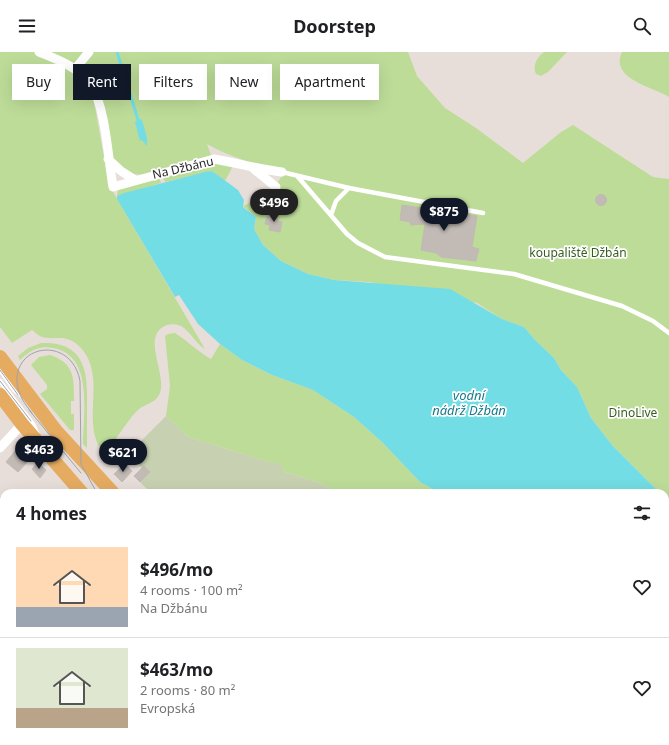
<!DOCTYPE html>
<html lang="en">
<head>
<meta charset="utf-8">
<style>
  body { margin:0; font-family:"Noto Sans",sans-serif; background:#f6f6f6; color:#202124; height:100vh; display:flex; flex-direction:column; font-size:15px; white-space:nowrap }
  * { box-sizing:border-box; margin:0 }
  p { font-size:13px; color:#757577 }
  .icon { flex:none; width:22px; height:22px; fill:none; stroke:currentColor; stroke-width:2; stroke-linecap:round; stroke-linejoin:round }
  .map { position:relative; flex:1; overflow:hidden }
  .details { position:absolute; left:0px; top:437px; width:669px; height:256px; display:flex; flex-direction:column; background:#fff; border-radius:12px 12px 0 0; box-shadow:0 4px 16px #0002 }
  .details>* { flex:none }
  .guide { position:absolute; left:12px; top:12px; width:400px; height:36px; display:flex; gap:8px }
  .price { position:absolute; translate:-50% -34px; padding:0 9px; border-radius:14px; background:#111827; color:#fff; font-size:13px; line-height:26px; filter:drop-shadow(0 1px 2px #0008) }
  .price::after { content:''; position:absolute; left:50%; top:24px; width:12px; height:9px; margin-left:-6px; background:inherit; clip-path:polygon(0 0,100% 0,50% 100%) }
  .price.selected { background:#222; color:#fff }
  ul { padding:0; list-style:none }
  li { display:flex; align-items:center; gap:12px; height:100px; padding:0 16px }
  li+li { border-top:1px solid #e0e0e0 }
  li span { display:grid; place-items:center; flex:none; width:112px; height:80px; border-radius:0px; color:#555 }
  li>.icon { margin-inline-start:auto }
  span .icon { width:48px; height:48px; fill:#fffc; stroke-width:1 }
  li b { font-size:17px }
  h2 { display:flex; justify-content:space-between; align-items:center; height:48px; padding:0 16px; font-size:17px }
  .tag { padding:0 14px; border-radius:0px; background:#fff; box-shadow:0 4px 16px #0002; font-size:14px; line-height:36px }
  .tag.selected { background:#111827; color:#fff }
  header { display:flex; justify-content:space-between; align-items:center; height:52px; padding:0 16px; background:#fff; font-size:18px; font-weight:700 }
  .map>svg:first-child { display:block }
  .industrial { fill:#dad9e1 }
  .green { fill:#bddc98 }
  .cemetery { fill:#c7d1b1 }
  .water { fill:#72dde4 }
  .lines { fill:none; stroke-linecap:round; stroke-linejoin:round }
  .stream { stroke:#72dde4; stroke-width:3 }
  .building { fill:#c1bab5; stroke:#c3bab3 }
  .lane { stroke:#fff; stroke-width:4.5 }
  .street { stroke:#fff; stroke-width:9 }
  .primary { stroke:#e5ab61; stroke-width:14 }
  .tram { stroke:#9ca3b0; stroke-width:1 }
  .labels { text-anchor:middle; stroke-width:3.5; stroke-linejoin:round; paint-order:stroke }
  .street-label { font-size:12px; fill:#272727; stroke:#fff }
  .park-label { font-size:12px; fill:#385c1e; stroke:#fff }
  .water-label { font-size:13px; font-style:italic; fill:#167b8b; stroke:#fff }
</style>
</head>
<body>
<header><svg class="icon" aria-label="menu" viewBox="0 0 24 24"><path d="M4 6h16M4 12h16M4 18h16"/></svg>Doorstep<svg class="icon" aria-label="search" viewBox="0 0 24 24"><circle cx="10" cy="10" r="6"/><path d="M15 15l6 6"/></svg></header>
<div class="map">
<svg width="669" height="693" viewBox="0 0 669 693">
  <rect width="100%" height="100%" fill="#e8ded9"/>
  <path class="industrial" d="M 227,689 L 245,689 L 250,693 L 224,693 Z"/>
  <path class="green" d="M 0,0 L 408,0 L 417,24 L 445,56 L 476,76 L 523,111 L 561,80 L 573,73 L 653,125 L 669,127 L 669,449 L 665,446 L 665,441 L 660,441 L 612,393 L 591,366 L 577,335 L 561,318 L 554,306 L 535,288 L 524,275 L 502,267 L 477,251 L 369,230 L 334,228 L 308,222 L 281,209 L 263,193 L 254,177 L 256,165 L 243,154 L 270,141 L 282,124 C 258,111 231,106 207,92 L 211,103 L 207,105 L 146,123 L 134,122 L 114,110 L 98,35 L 90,27 L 109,133 L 205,297 C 196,292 191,280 181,274 C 176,272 172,272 167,273 C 140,283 167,321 160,341 C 156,351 147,351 139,357 C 129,366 118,385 109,396 L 102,399 C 80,369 108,324 80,295 C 65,280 53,290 40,284 C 37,283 34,279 32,278 L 12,291 L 0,275 Z
    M 544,0 L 567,0 L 548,20 L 541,24 L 536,22 C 532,14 537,5 544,0 Z
    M 622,0 L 669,0 L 669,45 C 653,35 609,27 622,0 Z
    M 212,110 L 233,114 L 225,129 L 212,119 L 165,130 L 163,124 Z
    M 159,125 L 161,131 L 117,144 L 118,137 Z
    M 175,281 C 188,289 198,300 211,307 L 220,292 L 242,308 L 272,323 L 313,338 L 354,365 L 382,390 L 420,430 L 440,441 L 338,441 L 320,431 L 282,419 L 282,414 L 279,411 L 272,411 L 188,385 L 166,364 L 170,334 L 165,284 L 168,282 Z
    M 41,291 C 84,289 88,318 87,353 C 87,367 87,382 87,396 L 83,392 C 83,361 94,303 53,296 C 40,293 29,299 20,308 L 18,304 L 28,296 Z
    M 50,303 C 75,311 74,327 74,349 L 71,349 L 71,362 L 74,362 L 74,378 L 70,378 L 40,342 L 47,337 L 47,333 L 31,313 L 39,305 Z
    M 665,622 L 669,624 L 669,693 L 423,693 L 418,689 L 665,689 Z
    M 263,689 L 291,689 L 288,693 L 267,693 Z
    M 313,689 L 334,689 L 338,693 L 310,693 Z"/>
  <path class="cemetery" d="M 166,364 L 188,385 L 272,411 L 279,411 L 282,413 L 282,419 L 320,431 L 338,441 L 151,441 L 140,430 L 150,420 L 144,414 L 142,416 L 128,402 Z"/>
  <path class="water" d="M 140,67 L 142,68 L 147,86 L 147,94 L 142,88 L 140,89 L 135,70 Z
    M 212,119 L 238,138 L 244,148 L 243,155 L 256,165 L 254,177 L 263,193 L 281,209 L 308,222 L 334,228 L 450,237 L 502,267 L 524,275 L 535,288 L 554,306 L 561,318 L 577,335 L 591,366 L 612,393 L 660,441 L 440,441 L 420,430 L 382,390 L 354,365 L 313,338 L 272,323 L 242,308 L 220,292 L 198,272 L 179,243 L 175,245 L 117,147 L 117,144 L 124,141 L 205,120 Z
    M 665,446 L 669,449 L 669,623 L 665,622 Z"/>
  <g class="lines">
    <path class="stream" d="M 117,0 L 139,71
      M 77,24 L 87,38"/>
  </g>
  <path class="building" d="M595.5 148a5.5 5.5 0 1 1 11 0a5.5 5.5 0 1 1-11 0Z
    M 402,153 L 477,164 L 472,195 L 479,197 L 476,209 L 441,205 L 436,201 L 421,198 L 425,172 L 411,173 L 410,170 L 400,168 Z
    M 268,161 L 278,163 L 277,169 L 282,170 L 280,180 L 269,178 L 270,173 L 265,172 Z
    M 16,398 L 28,409 L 18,420 L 6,410 Z
    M 38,410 L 46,418 L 40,426 L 32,417 Z
    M 125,412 L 132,419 L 122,430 L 114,422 Z
    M 144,414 L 150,420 L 140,430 L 134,424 Z"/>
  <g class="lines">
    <path class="lane" d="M 282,120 L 349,136 L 483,161
      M 298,125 L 347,182 L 358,191 L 385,205 L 514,222 L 622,254 L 653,269 L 669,281
      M 331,163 L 336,149 L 349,136
      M 0,318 L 15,339 L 23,344
      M 0,329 L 33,372 L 37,381"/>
    <path class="street" d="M 39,0 C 57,7 80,16 91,33 C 106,56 108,107 113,135 L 214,107 C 237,111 259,117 282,120
      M 75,17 L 89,0
      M 108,107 L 121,119 L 135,128
      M 254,117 L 276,135
      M 0,396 L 22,372
      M 0,470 L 4,474
      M 0,559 L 4,555
      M 0,625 L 4,628
      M 74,689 L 79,693
      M 254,689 L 259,693
      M 155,693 L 159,689
      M 179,693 L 183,689"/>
    <path class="primary" d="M 0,305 L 56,379 L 113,441
      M 0,343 L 22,372 L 82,441
      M 360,689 L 365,693
      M 396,689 L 400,693"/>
    <path class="tram" d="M 0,318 L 18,343
      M 0,329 L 31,369
      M 29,358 L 81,421
      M 32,361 C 25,352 18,343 17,331 C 14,291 72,284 80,329 L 81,412 L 97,441
      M 374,689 L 379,693"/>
  </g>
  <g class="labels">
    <g class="street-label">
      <text transform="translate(183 116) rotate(-13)" y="4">Na Džbánu</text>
    </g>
    <g class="park-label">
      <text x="578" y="205">koupaliště Džbán</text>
      <text x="633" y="365">DinoLive</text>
    </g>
    <g class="water-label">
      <text x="469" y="348">vodní<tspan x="469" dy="15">nádrž Džbán</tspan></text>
    </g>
  </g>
</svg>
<b class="price selected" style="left:274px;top:171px">$496</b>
<b class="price" style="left:444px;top:180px">$875</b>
<b class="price" style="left:39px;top:418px">$463</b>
<b class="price" style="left:123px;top:421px">$621</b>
<div class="guide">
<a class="tag">Buy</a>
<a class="tag selected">Rent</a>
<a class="tag">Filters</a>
<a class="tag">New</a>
<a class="tag">Apartment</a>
</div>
<section class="details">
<h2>4 homes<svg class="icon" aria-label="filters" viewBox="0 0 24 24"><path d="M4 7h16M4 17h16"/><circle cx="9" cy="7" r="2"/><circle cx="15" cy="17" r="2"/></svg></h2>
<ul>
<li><span style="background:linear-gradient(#ffd9b3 75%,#9aa5b1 0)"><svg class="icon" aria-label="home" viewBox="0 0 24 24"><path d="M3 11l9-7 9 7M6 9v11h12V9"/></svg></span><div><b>$496/mo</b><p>4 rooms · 100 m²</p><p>Na Džbánu</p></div><svg class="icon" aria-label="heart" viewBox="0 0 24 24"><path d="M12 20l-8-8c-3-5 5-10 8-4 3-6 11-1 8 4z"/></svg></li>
<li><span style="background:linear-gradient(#dfe7d0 75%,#b9a48a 0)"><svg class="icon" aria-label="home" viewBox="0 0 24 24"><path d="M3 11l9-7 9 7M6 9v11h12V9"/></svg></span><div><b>$463/mo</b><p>2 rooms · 80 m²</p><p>Evropská</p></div><svg class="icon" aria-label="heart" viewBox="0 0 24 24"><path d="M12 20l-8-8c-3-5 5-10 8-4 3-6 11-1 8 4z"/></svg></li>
</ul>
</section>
</div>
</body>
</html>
